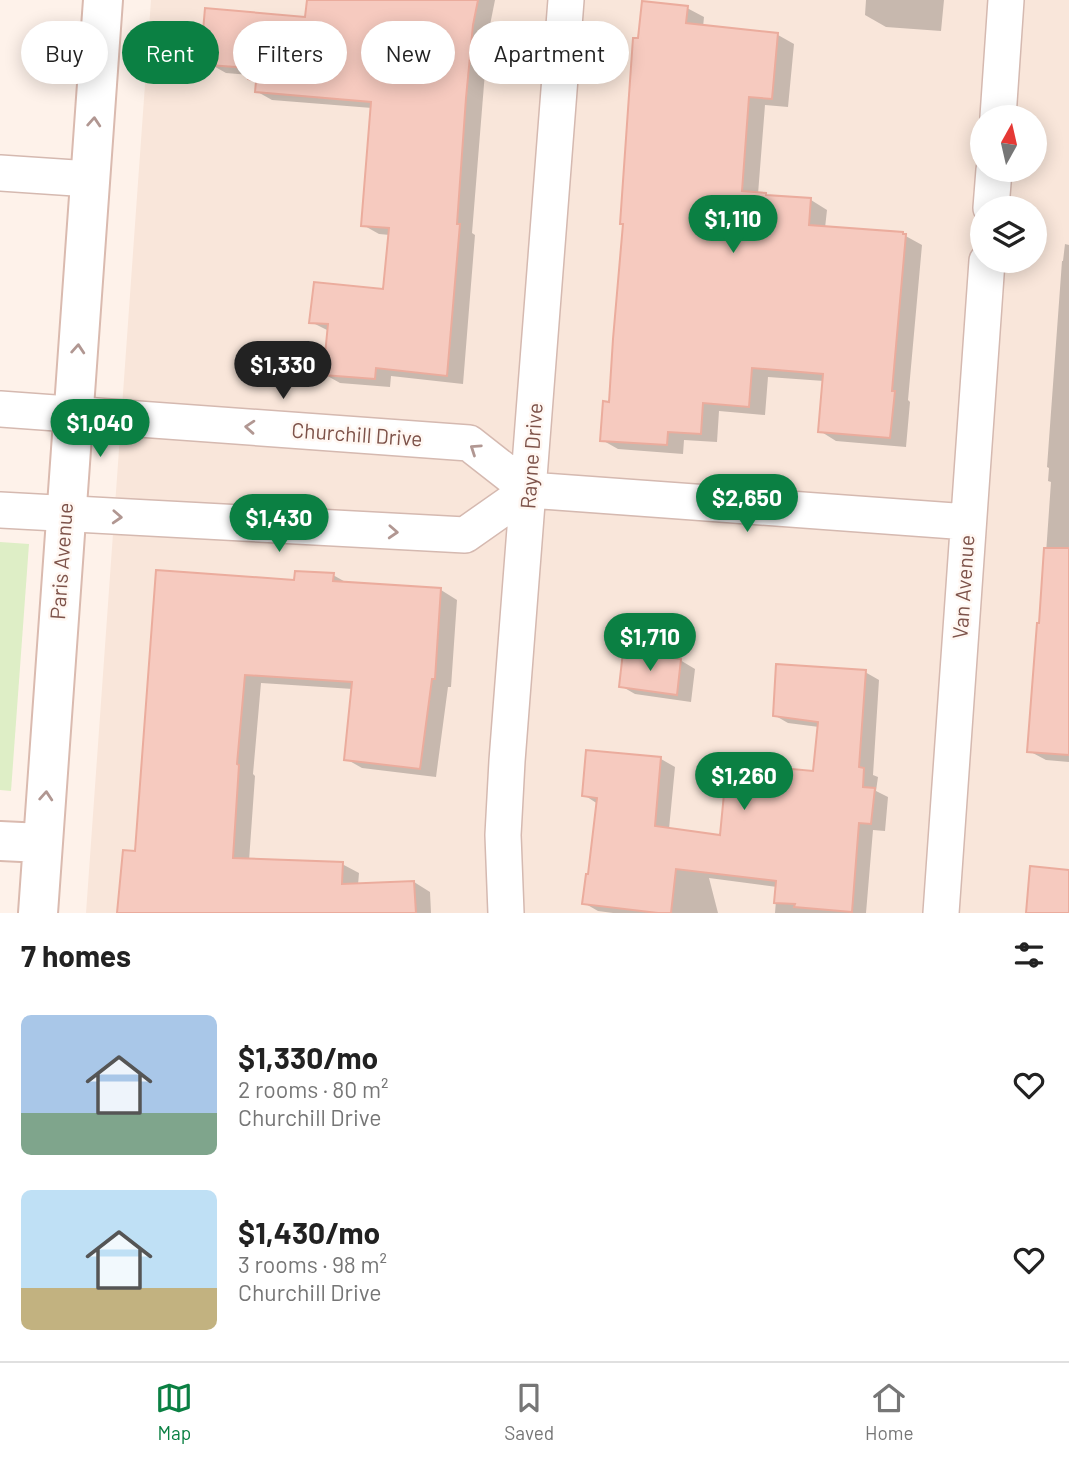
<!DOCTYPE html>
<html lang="en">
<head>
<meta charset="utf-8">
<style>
  body { margin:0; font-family:Barlow,sans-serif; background:#f6f6f6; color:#222; height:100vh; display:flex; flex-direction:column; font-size:26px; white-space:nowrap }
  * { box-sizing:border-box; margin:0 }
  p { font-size:23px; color:#767676 }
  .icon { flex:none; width:38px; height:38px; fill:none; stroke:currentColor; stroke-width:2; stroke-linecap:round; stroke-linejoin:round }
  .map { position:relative; height:913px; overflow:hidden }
  .drawer { display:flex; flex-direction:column; background:#fff; flex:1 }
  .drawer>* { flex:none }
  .guide { position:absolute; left:21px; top:21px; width:700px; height:63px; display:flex; gap:14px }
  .needle { width:46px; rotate:8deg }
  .buttons { position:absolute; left:970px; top:105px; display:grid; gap:14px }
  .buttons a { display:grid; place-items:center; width:77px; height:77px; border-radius:50%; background:#fff; box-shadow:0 4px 18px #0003; font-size:35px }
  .price { position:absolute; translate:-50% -60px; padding:0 16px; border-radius:24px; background:#0b8043; color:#fff; font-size:23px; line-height:46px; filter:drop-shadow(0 2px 4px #0008) }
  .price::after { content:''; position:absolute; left:50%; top:42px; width:21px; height:16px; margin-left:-10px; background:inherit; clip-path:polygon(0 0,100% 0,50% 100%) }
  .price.selected { background:#222; color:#fff }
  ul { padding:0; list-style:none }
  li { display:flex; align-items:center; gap:21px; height:175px; padding:0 21px }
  li span { display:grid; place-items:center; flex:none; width:196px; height:140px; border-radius:10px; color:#555 }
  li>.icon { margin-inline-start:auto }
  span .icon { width:84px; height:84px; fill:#fffc; stroke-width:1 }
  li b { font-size:30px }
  h2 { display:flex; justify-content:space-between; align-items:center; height:84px; padding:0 21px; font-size:30px }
  .tag { padding:0 24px; border-radius:32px; background:#fff; box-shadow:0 4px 18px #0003; font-size:24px; line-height:63px }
  .tag.selected { background:#0b8043; color:#fff }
  .tabs { display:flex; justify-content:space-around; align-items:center; height:98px; border-top:2px solid #e0e0e0; background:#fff; font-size:19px; color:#767676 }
  .tabs a { display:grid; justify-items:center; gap:4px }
  .tabs .selected { color:#0b8043 }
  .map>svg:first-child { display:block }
  .residential { fill:#f9e6da; fill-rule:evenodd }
  .green { fill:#deeec6 }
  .shadow { fill:#0003 }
  .building { fill:#f6cabf; stroke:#ebac9d; stroke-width:2 }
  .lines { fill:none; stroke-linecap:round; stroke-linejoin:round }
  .street-casing { stroke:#d5b9b0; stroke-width:38 }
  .secondary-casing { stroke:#dabaaf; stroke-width:42 }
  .street { stroke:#fff; stroke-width:35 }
  .secondary { stroke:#fff; stroke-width:38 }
  .oneway { stroke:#b19792 }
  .labels { text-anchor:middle; stroke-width:5; stroke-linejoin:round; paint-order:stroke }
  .street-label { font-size:21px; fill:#7d5249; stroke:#fff7f2 }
</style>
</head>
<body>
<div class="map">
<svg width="1069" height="913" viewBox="0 0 1069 913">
  <rect width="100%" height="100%" fill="#fef2ea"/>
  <path class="residential" d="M 151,0 L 1069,0 L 1069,913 L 86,913 ZM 982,117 L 1034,117 L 1034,170 L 982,170 ZM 982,208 L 1034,208 L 1034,261 L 982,261 Z"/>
  <path class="green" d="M 0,542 L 29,544 L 11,791 L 0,790 Z"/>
  <path class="shadow" d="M 412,0 L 495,0 L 488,35 L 472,233 L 475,235 L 463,384 L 391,376 L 390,387 L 340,383 L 324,374 L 329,331 L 311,322 L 385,291 L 390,235 L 379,234 L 363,225 L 372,108 L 272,100 L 256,91 L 257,83 L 250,78 L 250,75 L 226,73 L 210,64 L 212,47 L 203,42 L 321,20 Z
    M 866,0 L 944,0 L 941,31 L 886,27 L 865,15 Z
    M 687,8 L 704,17 L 703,27 L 778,35 L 794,44 L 788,107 L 765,105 L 758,194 L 811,200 L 827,210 L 825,228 L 902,234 L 922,245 L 908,400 L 910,402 L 906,447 L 836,441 L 820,431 L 824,381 L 768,377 L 765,415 L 719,411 L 717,442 L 684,440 L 683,454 L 618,449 L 602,440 L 611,403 L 639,40 Z
    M 1065,244 L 1069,245 L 1069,762 L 1046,760 L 1029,751 L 1041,625 L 1051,482 L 1048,481 L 1049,468 L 1047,467 L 1062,261 L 1063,261 Z
    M 333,575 L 349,584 L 441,590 L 457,600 L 451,687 L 448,687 L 436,777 L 362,768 L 346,759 L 353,689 L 261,683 L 253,774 L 255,776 L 249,861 L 342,864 L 359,873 L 358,885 L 414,882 L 430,892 L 431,913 L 119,913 L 136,853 L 296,582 Z
    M 680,660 L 695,669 L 691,702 L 635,694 L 621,686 Z
    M 865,672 L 879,680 L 873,775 L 878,777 L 876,791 L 888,797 L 885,831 L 873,830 L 866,913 L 775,913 L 777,887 L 709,878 L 718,913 L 613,913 L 598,911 L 584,903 L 598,804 L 584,795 L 661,759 L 675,767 L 669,829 L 721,837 L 814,773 L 819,727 L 788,723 L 774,715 Z"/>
  <path class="building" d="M 307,0 L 478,0 L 473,25 L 466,98 L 457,224 L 460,224 L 447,376 L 376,368 L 375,379 L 323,375 L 328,324 L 309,323 L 314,282 L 383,289 L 389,228 L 361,226 L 371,102 L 255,92 L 256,81 L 248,79 L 249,68 L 208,65 L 211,43 L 202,43 L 205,8 L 305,17 Z
    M 642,1 L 688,6 L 686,23 L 778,33 L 772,99 L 749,97 L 742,191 L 766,193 L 766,195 L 811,198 L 809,225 L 903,232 L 903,234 L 906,234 L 892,391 L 895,391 L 890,438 L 818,432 L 823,374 L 752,368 L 749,407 L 703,403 L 701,434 L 668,432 L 667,445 L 600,441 L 603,401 L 609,402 L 613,339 L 623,224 L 620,224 L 633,38 L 638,38 Z
    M 1044,548 L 1069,548 L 1069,755 L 1027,752 L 1037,623 L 1039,623 Z
    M 156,570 L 294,580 L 295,571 L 334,573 L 333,581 L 441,588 L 435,679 L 432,679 L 420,769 L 344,760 L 352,682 L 245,675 L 237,764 L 239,765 L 233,858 L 343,862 L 342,884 L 414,881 L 416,913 L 117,913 L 123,850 L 135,851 Z
    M 623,652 L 681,659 L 677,695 L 619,687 Z
    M 776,664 L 866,670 L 859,767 L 864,768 L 863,787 L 875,788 L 871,824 L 859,823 L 852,912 L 794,907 L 795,904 L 774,903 L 776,881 L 676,869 L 671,913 L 658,913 L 582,904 L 586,874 L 588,874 L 597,798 L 582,796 L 586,750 L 661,757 L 655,826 L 720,835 L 727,763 L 813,771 L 818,722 L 773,716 Z
    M 1030,866 L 1069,870 L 1069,913 L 1026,913 Z"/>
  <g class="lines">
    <g class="street-casing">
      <path id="street" d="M 998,117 L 1006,0
        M 0,173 L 90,179
        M 991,208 L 994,170
        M 0,409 L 469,443 L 529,490 L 968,522
        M 0,510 L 465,535 L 529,490
        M 506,913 L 503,835 L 507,761 L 566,0
        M 941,913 L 987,261"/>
    </g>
    <g class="secondary-casing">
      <path id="secondary" d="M 0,841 L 42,843
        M 38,913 L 103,0"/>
    </g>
    <use href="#street" class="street"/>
    <use href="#secondary" class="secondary"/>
  </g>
  <defs><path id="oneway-chevron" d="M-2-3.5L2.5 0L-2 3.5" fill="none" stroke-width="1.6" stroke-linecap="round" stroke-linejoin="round" transform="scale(1.75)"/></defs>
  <g class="oneway">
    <use href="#oneway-chevron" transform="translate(94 122) rotate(-86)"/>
    <use href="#oneway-chevron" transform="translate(78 349) rotate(-86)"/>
    <use href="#oneway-chevron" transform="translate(250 427) rotate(-176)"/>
    <use href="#oneway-chevron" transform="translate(475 449) rotate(-146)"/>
    <use href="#oneway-chevron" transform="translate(117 517) rotate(3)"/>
    <use href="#oneway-chevron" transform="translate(393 532) rotate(3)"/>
    <use href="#oneway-chevron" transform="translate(46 796) rotate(-86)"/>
  </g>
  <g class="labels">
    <g class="street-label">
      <text transform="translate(357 435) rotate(4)" y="7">Churchill Drive</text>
      <text transform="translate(532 456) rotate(-86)" y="7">Rayne Drive</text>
      <text transform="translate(62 561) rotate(-86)" y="7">Paris Avenue</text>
      <text transform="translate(964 587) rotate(-86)" y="7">Van Avenue</text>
    </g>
  </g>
</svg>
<div class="buttons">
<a><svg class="needle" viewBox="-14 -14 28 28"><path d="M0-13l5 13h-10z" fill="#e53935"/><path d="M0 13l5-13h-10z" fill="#767676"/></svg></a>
<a><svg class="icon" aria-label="layers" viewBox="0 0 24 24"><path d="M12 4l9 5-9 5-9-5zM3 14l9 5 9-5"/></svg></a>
</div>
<b class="price" style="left:733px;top:255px">$1,110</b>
<b class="price selected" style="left:283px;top:401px">$1,330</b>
<b class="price" style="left:100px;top:459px">$1,040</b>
<b class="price" style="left:747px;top:534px">$2,650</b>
<b class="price" style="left:279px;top:554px">$1,430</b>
<b class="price" style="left:650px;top:673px">$1,710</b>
<b class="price" style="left:744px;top:812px">$1,260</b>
<div class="guide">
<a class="tag">Buy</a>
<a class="tag selected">Rent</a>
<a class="tag">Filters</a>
<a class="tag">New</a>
<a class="tag">Apartment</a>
</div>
</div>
<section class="drawer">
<h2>7 homes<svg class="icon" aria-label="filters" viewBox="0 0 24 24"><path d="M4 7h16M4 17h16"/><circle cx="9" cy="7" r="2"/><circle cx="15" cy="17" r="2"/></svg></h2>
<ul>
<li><span style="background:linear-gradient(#a9c7e8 70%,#7fa58c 0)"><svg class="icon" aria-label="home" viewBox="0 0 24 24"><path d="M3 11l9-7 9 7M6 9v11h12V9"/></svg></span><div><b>$1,330/mo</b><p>2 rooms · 80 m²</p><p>Churchill Drive</p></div><svg class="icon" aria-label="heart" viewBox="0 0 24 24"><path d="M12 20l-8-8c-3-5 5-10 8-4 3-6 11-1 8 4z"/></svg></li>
<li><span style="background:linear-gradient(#bfe0f5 70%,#c2b280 0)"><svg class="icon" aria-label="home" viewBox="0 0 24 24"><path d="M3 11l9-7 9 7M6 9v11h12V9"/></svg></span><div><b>$1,430/mo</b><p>3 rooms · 98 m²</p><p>Churchill Drive</p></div><svg class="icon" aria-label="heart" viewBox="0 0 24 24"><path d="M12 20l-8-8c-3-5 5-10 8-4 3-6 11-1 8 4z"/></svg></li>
</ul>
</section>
<nav class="tabs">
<a class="selected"><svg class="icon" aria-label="map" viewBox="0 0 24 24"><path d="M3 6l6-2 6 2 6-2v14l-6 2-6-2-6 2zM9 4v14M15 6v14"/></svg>Map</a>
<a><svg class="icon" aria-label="saved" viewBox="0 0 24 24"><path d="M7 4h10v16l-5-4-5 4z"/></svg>Saved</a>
<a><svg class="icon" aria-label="home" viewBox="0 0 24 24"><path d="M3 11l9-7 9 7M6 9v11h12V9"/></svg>Home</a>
</nav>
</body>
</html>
